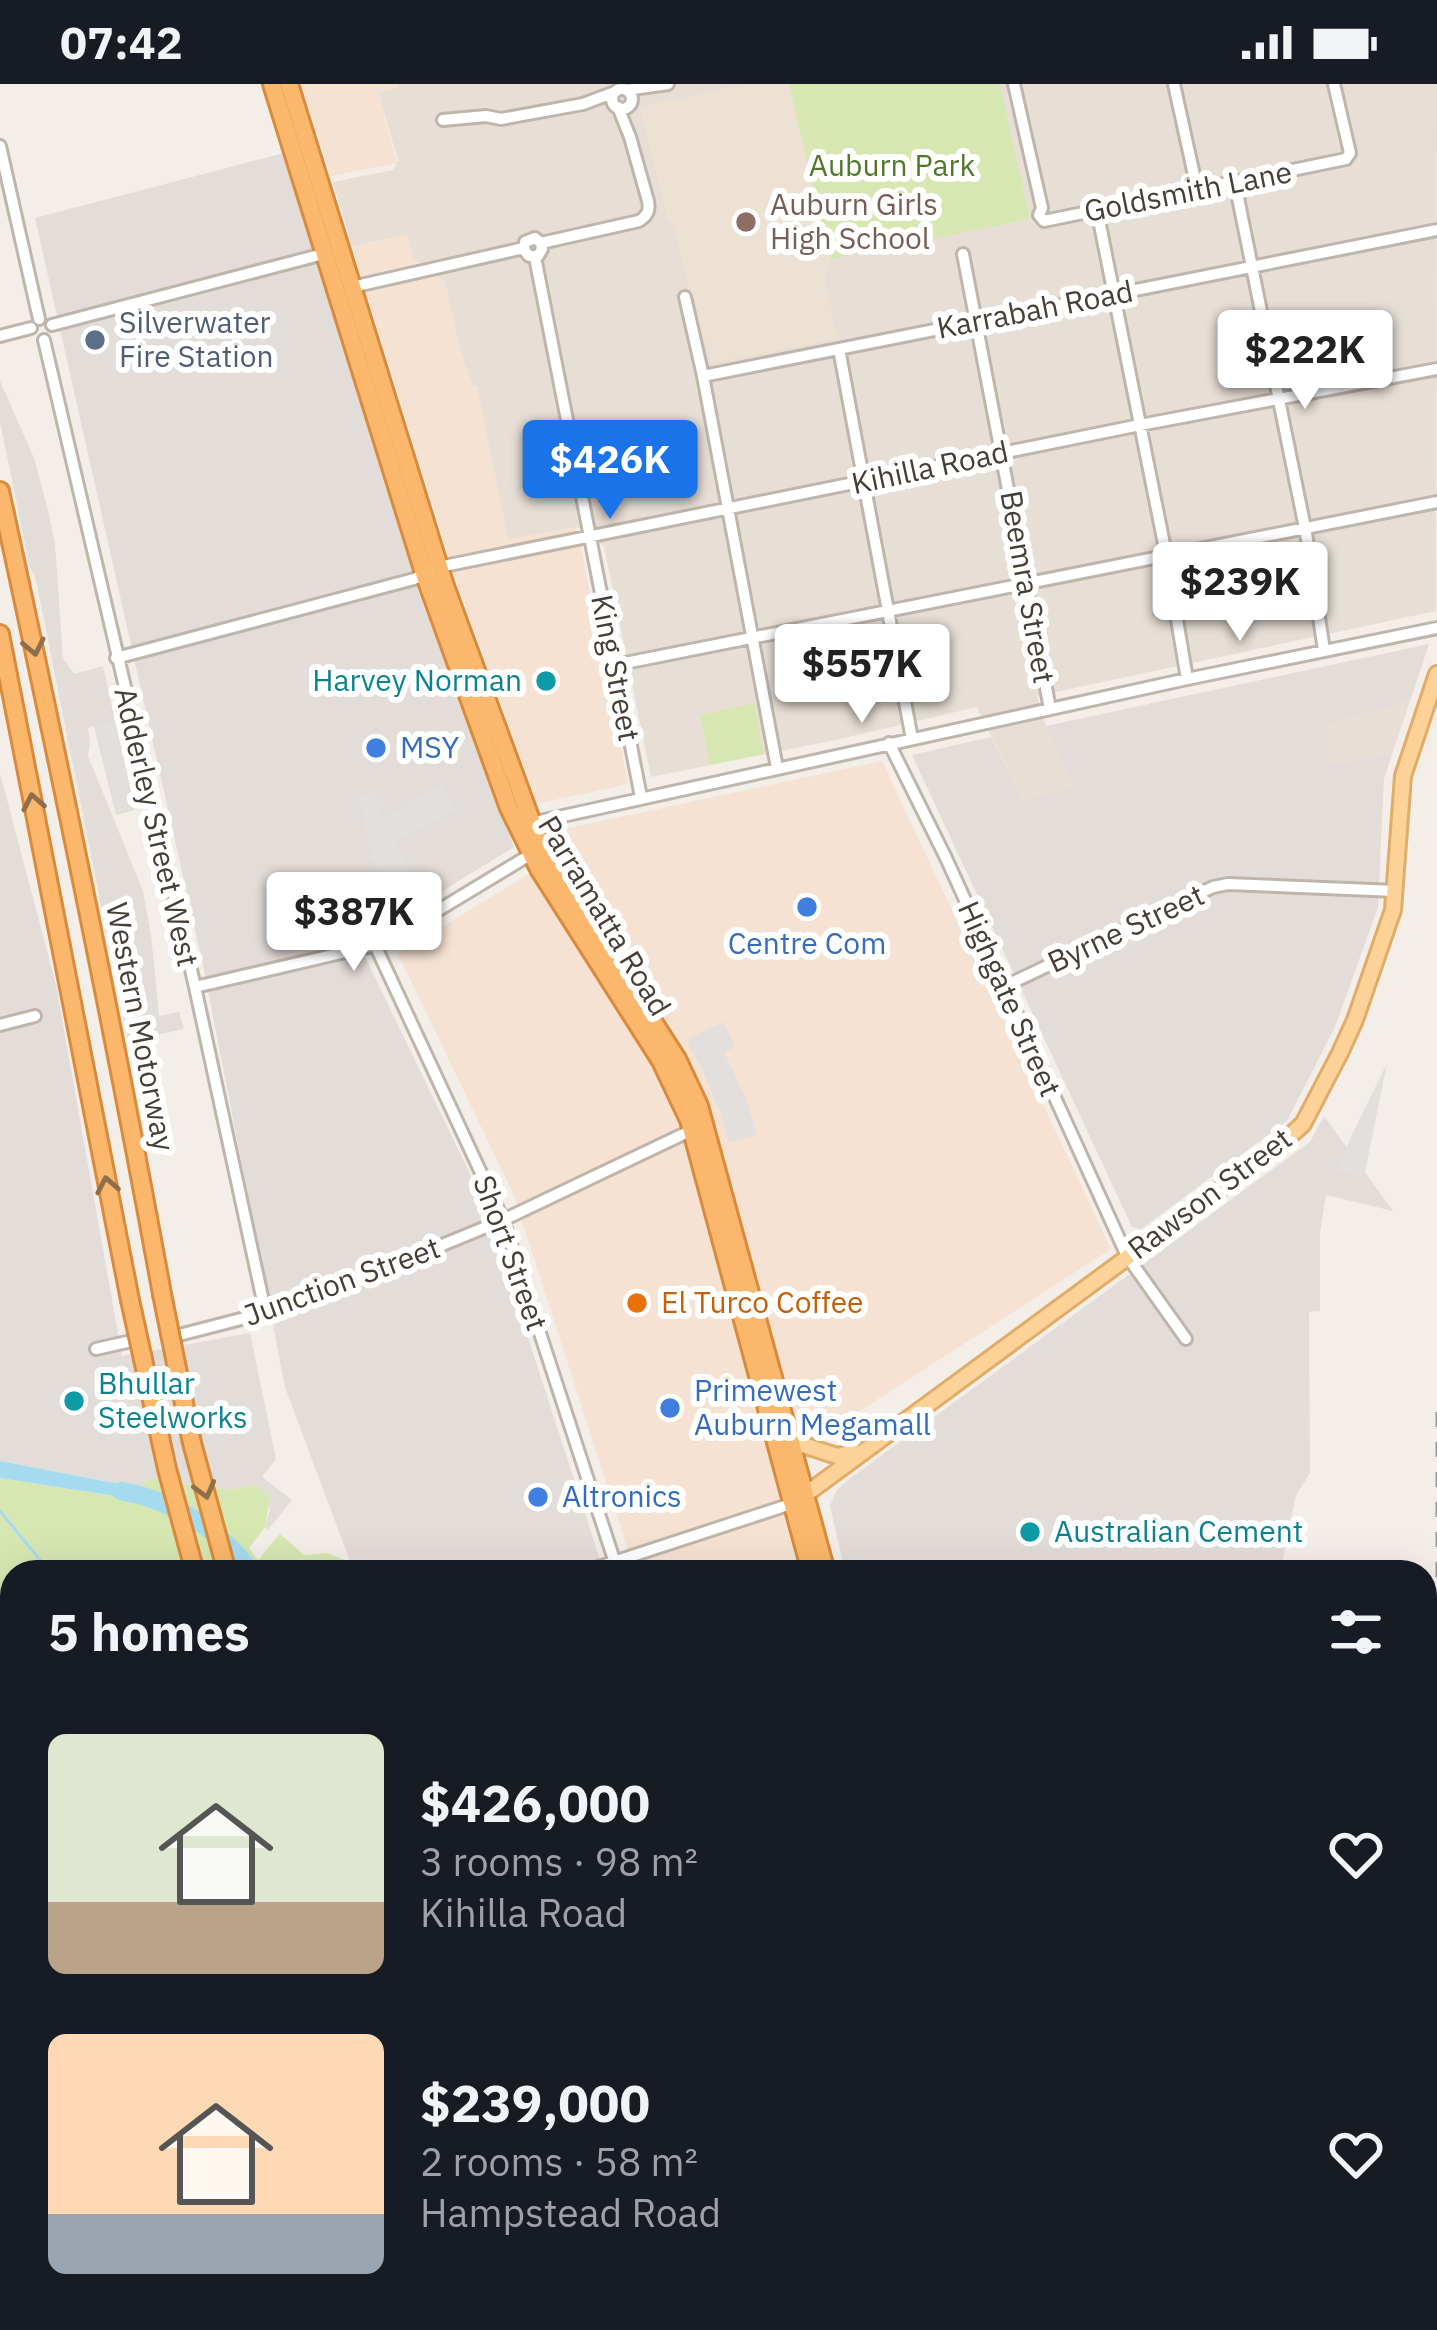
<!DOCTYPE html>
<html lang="en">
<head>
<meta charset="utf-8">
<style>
  body { margin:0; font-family:"IBM Plex Sans",sans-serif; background:#20242c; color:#f1f3f6; height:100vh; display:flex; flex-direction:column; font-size:45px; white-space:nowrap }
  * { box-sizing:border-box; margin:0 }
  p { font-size:39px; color:#9ea1a6 }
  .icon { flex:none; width:66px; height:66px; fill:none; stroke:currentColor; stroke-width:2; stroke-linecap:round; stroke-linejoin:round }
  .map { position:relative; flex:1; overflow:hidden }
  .side { position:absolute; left:0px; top:1476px; width:1437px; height:771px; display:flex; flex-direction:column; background:#171b24; border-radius:36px 36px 0 0; box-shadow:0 12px 48px #0002 }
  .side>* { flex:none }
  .price { position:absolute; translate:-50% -102px; padding:0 27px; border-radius:12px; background:#fff; color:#222; font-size:39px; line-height:78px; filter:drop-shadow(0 3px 6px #0008) }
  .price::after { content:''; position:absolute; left:50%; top:72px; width:36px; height:27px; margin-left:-18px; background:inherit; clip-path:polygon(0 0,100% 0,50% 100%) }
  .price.on { background:#1a73e8; color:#fff }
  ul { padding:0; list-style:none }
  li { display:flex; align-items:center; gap:36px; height:300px; padding:0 48px }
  li span { display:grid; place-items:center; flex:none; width:336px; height:240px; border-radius:18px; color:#555 }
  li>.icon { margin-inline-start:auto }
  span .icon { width:144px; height:144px; fill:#fffc; stroke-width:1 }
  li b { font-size:51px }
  h2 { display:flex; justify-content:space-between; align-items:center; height:144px; padding:0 48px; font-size:51px }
  .status { display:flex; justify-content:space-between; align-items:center; height:84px; padding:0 60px; background:#171b24; direction:ltr }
  .status svg { height:33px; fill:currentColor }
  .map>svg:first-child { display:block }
  .residential { fill:#e7dfd6 }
  .commercial { fill:#f5e2d3 }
  .industrial { fill:#e3ddd9 }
  .education { fill:#ece1d2 }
  .green { fill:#d6e7b1 }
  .parking { fill:#e2dfdc }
  .water { fill:#a5dbef }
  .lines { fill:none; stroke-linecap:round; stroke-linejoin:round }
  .stream { stroke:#a5dbef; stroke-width:3 }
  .river { stroke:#a5dbef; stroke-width:18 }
  .minor-casing { stroke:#bfb5aa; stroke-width:16 }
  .major-casing { stroke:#e1ac68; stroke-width:20 }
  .highway-casing { stroke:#da8a3b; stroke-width:22 }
  .minor { stroke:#fff; stroke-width:10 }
  .major { stroke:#fcd298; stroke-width:14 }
  .highway { stroke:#fbb76b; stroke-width:16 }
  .rail { stroke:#979797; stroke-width:3; stroke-dasharray:15 15; stroke-linecap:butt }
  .highway-bridge-casing { stroke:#da8a3b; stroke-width:22; stroke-linecap:butt }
  .highway-bridge { stroke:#fbb76b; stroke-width:16 }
  .oneway { stroke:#8f6e4b }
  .education-dot { fill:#8d6e63; stroke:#fff; stroke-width:4.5 }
  .service-dot { fill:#5c6f8a; stroke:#fff; stroke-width:4.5 }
  .culture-dot { fill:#0f9aa8; stroke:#fff; stroke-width:4.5 }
  .shop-dot { fill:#3f7fe0; stroke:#fff; stroke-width:4.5 }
  .food-dot { fill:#e8710a; stroke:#fff; stroke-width:4.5 }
  .labels { text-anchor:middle; stroke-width:12; stroke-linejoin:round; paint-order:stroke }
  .park-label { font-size:30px; fill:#52782b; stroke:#fff }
  .street-label { font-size:30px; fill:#473e36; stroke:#fff }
  .education-label { font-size:30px; fill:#785e54; stroke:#fff; text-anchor:start }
  .service-label { font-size:30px; fill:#4e5e75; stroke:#fff; text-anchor:start }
  .culture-label { font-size:30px; fill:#0d838f; stroke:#fff; text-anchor:start }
  .shop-label { font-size:30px; fill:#366cbe; stroke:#fff; text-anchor:start }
  .food-label { font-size:30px; fill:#c56008; stroke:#fff; text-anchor:start }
</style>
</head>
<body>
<div class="status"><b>07:42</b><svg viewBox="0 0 49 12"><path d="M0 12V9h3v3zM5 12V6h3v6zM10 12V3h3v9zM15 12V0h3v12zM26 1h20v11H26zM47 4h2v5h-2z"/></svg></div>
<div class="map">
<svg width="1437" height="2246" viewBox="0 0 1437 2246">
  <rect width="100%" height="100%" fill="#f3eee8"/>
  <path class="residential" d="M 398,0 L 1437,0 L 1436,527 L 1037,612 L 1046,642 L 1075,705 L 1023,716 L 977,623 L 840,655 L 651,693 L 604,462 L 577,443 L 508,456 L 477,303 L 472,302 L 458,259 L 445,198 L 412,173 L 407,151 L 352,162 L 333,98 L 393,86 L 398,77 L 378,8 L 398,3 Z
    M 1410,617 L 1392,670 L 1325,680 L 1329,640 Z"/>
  <path class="commercial" d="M 301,0 L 398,0 L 399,3 L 378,9 L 397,79 L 331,92 Z
    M 407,151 L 413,173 L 445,198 L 458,259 L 472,302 L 477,302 L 508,456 L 577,443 L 628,700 L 540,719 L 536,717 L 455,493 L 352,162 Z
    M 882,677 L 1111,1165 L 771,1384 L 799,1488 L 635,1488 L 513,1109 L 398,870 L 560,771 L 552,751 L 555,747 Z"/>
  <path class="industrial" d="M 284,69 L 419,510 L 514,763 L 385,842 L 354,850 L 485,1121 L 604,1488 L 354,1488 L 285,1303 L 203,881 L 35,134 Z
    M 0,297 L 34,374 L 48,426 L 55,460 L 63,574 L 74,590 L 103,582 L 135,726 L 116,731 L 94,642 L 88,644 L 90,658 L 88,672 L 143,807 L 151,851 L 159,932 L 179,928 L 184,945 L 160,950 L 155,956 L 148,1055 L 35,492 L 30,484 L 0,338 Z
    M 1429,560 L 1410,617 L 1329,640 L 1326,680 L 1392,670 L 1384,695 L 1378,823 L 1335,943 L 1287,1037 L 1141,1145 L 1132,1143 L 912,671 L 991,653 L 1023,716 L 1074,704 L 1046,642 Z
    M 0,689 L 56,901 L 122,1272 L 250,1249 L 276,1375 L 262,1393 L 292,1416 L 268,1446 L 265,1443 L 270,1425 L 255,1401 L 230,1406 L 148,1395 L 140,1404 L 0,1377 Z
    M 1324,1032 L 1393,1127 L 1326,1111 L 1320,1149 L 1320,1227 L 1309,1228 L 1310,1389 L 1296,1411 L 1280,1488 L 845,1488 L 830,1422 L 836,1407 L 848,1396 L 1310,1058 Z
    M 0,1553 L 12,1568 L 12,2066 L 0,2091 Z
    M 601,2235 L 890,2235 L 892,2246 L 604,2246 Z
    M 1060,2235 L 1252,2235 L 1261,2246 L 1063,2246 Z"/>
  <path class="education" d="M 745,0 L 789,0 L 830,175 L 825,194 L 837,255 L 711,279 L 706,257 L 701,257 L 674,142 L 667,133 L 640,23 Z"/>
  <path class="green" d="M 789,0 L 1000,0 L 1030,135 L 830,175 Z
    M 754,619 L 764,670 L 710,681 L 700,631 Z
    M 0,1394 L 144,1417 L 140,1404 L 148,1395 L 230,1406 L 255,1401 L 270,1412 L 265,1443 L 249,1464 L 258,1476 L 280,1450 L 304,1471 L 327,1469 L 375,1488 L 12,1488 L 12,1568 L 0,1553 Z
    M 12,2066 L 12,2177 L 0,2189 L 0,2091 Z"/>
  <path class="parking" d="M 113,637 L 134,725 L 117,729 L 96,641 Z
    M 442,700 L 456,727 L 396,758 L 417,799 L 403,807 L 408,820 L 393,829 L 372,771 L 359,713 L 374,705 L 385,724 L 378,728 L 382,735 Z
    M 724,938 L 735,963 L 724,968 L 746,1015 L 757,1051 L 728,1058 L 721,1030 L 702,985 L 688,960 L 690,953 Z
    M 1387,979 L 1364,1093 L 1337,1087 L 1350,1055 Z"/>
  <path class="water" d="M 0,1377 L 140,1404 L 146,1417 L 0,1394 Z"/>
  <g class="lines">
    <path class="stream" d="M 0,1427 L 50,1488
      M 0,2141 L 12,2126"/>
    <path class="river" d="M 121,1407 C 170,1415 223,1447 251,1488
      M 1293,2235 L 1300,2246"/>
    <g class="minor-casing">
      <path id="minor" d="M 1014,0 L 1042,124 L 1039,131 L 1044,137 L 1346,75 L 1350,69 L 1334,0
        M 1174,0 L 1197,105
        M612 15a10 10 0 1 1 20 0a10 10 0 1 1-20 0Z
        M 626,6 L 668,0
        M 443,36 L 486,32 L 501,35 L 583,20 L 615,8
        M 0,62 L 39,235
        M 1235,99 L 1306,449 L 1324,566
        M 1097,126 L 1166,470 L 1187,595
        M 541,159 L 542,165 L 538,172 L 529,172 L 524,166 L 525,158 L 535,154 L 541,159 L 639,137 C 647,132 650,127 648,117 L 630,53 L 618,23
        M 963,170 L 1050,625
        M 535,173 L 641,713
        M 352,203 L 524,164
        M 685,213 L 703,292 L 777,684
        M 52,241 L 327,169
        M 0,252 L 31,244
        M 44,256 L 195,903 L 266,1231
        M 839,265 L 912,655
        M 703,292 L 1437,146
        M 116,574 L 414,495 L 439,483 L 1140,341 L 1437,285
        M 615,581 L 1437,418
        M 889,659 L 946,774 L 1127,1172 L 1186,1255
        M 531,739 L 1187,595 L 1437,544
        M 375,861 L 503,1136 L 618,1488
        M 195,903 L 384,859 L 533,769
        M 1003,903 L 1213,803 L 1228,800 L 1396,807
        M 0,941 L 35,932
        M 183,1250 L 299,1220 L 503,1136 L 692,1046
        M 96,1265 L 127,1258
        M 583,1488 L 794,1419
        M 0,2061 L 12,2024
        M 584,2235 L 587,2246"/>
    </g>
    <g class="major-casing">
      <path id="major" d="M 791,1357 L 837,1372 L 855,1368
        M 798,1416 L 1280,1061 L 1303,1040 L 1340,969 L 1355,936 L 1393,826 L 1403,692 L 1437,590"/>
    </g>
    <g class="highway-casing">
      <path id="highway" d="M 272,0 L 425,492 L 509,724 L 539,785 L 661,977 L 689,1036 L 811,1488
        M 289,0 L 445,502 L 532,739 L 548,774 L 677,975 L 699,1022 L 826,1488
        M 0,407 C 58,674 113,941 162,1210
        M 0,550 L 130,1216
        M 487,2235 L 491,2246
        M 511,2235 L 516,2246
        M 531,2235 L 536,2246
        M 553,2235 L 557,2246
        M 950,2235 L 952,2246
        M 968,2235 L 970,2246"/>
    </g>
    <use href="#minor" class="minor"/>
    <use href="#major" class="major"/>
    <use href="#highway" class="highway"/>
    <path class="rail" d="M 1437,1328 L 1437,1508"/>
    <g class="highway-bridge-casing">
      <path id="highway-bridge" d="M 162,1210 L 192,1359 L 227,1488
        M 130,1216 L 167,1385 L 195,1488"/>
    </g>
    <use href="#highway-bridge" class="highway-bridge"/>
  </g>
  <defs><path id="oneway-chevron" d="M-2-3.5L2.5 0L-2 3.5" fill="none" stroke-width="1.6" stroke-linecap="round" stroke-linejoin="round" transform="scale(3)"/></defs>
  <g class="oneway">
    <use href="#oneway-chevron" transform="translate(34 563) rotate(78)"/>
    <use href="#oneway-chevron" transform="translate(33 718) rotate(-101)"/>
    <use href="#oneway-chevron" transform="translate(107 1101) rotate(-101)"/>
    <use href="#oneway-chevron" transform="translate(205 1406) rotate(75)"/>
  </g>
  <circle class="education-dot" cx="746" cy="138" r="12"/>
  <circle class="service-dot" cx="95" cy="256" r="12"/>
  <g class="culture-dot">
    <circle cx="546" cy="597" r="12"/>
    <circle cx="74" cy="1317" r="12"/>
    <circle cx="1030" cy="1448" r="12"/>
  </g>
  <g class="shop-dot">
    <circle cx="376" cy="664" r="12"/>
    <circle cx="807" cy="823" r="12"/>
    <circle cx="670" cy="1324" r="12"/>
    <circle cx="538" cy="1413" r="12"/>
  </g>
  <circle class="food-dot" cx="637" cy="1219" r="12"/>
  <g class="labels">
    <g class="park-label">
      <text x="892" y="92">Auburn Park</text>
    </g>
    <g class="street-label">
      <text transform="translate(1188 108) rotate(-11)" y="10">Goldsmith Lane</text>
      <text transform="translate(1035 226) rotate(-11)" y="10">Karrabah Road</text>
      <text transform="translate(930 384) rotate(-12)" y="10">Kihilla Road</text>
      <text transform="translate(1027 503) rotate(80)" y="10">Beemra Street</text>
      <text transform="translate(615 584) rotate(79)" y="10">King Street</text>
      <text transform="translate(156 743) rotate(77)" y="10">Adderley Street West</text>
      <text transform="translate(604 832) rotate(59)" y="10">Parramatta Road</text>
      <text transform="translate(1126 845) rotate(-25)" y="10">Byrne Street</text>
      <text transform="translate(1009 915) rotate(66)" y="10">Highgate Street</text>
      <text transform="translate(140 943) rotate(79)" y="10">Western Motorway</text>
      <text transform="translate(1210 1110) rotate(-37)" y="10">Rawson Street</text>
      <text transform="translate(510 1169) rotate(70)" y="10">Short Street</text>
      <text transform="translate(342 1198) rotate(-20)" y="10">Junction Street</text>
    </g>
    <g class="education-label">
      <text x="770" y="131">Auburn Girls<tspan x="770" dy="34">High School</tspan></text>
    </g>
    <g class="service-label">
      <text x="119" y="249">Silverwater<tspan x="119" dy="34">Fire Station</tspan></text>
    </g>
    <g class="culture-label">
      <text x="522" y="607" text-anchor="end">Harvey Norman</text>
      <text x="98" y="1310">Bhullar<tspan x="98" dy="34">Steelworks</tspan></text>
      <text x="1054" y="1458">Australian Cement</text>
    </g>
    <g class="shop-label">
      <text x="400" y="674">MSY</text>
      <text x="807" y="870" text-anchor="middle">Centre Com</text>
      <text x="694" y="1317">Primewest<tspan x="694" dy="34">Auburn Megamall</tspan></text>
      <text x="562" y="1423">Altronics</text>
    </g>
    <g class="food-label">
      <text x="661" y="1229">El Turco Coffee</text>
    </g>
  </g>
</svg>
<b class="price" style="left:1305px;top:328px">$222K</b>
<b class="price on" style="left:610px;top:438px">$426K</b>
<b class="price" style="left:1240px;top:560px">$239K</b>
<b class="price" style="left:862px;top:642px">$557K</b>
<b class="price" style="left:354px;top:890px">$387K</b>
<section class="side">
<h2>5 homes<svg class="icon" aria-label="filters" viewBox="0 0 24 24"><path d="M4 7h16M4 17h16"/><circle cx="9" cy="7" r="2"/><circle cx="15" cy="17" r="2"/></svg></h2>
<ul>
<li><span style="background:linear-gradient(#dfe7d0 70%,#b9a48a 0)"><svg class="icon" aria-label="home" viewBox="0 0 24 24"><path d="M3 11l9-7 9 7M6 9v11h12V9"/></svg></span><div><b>$426,000</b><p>3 rooms · 98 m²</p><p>Kihilla Road</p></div><svg class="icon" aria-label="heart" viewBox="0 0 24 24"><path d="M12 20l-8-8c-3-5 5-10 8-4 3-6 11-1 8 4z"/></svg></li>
<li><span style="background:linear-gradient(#ffd9b3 75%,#9aa5b1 0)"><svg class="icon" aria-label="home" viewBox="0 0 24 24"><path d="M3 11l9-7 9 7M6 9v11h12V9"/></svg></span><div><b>$239,000</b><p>2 rooms · 58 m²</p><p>Hampstead Road</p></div><svg class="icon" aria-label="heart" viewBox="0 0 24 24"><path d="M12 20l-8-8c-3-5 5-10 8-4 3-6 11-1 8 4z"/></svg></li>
</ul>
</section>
</div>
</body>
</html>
